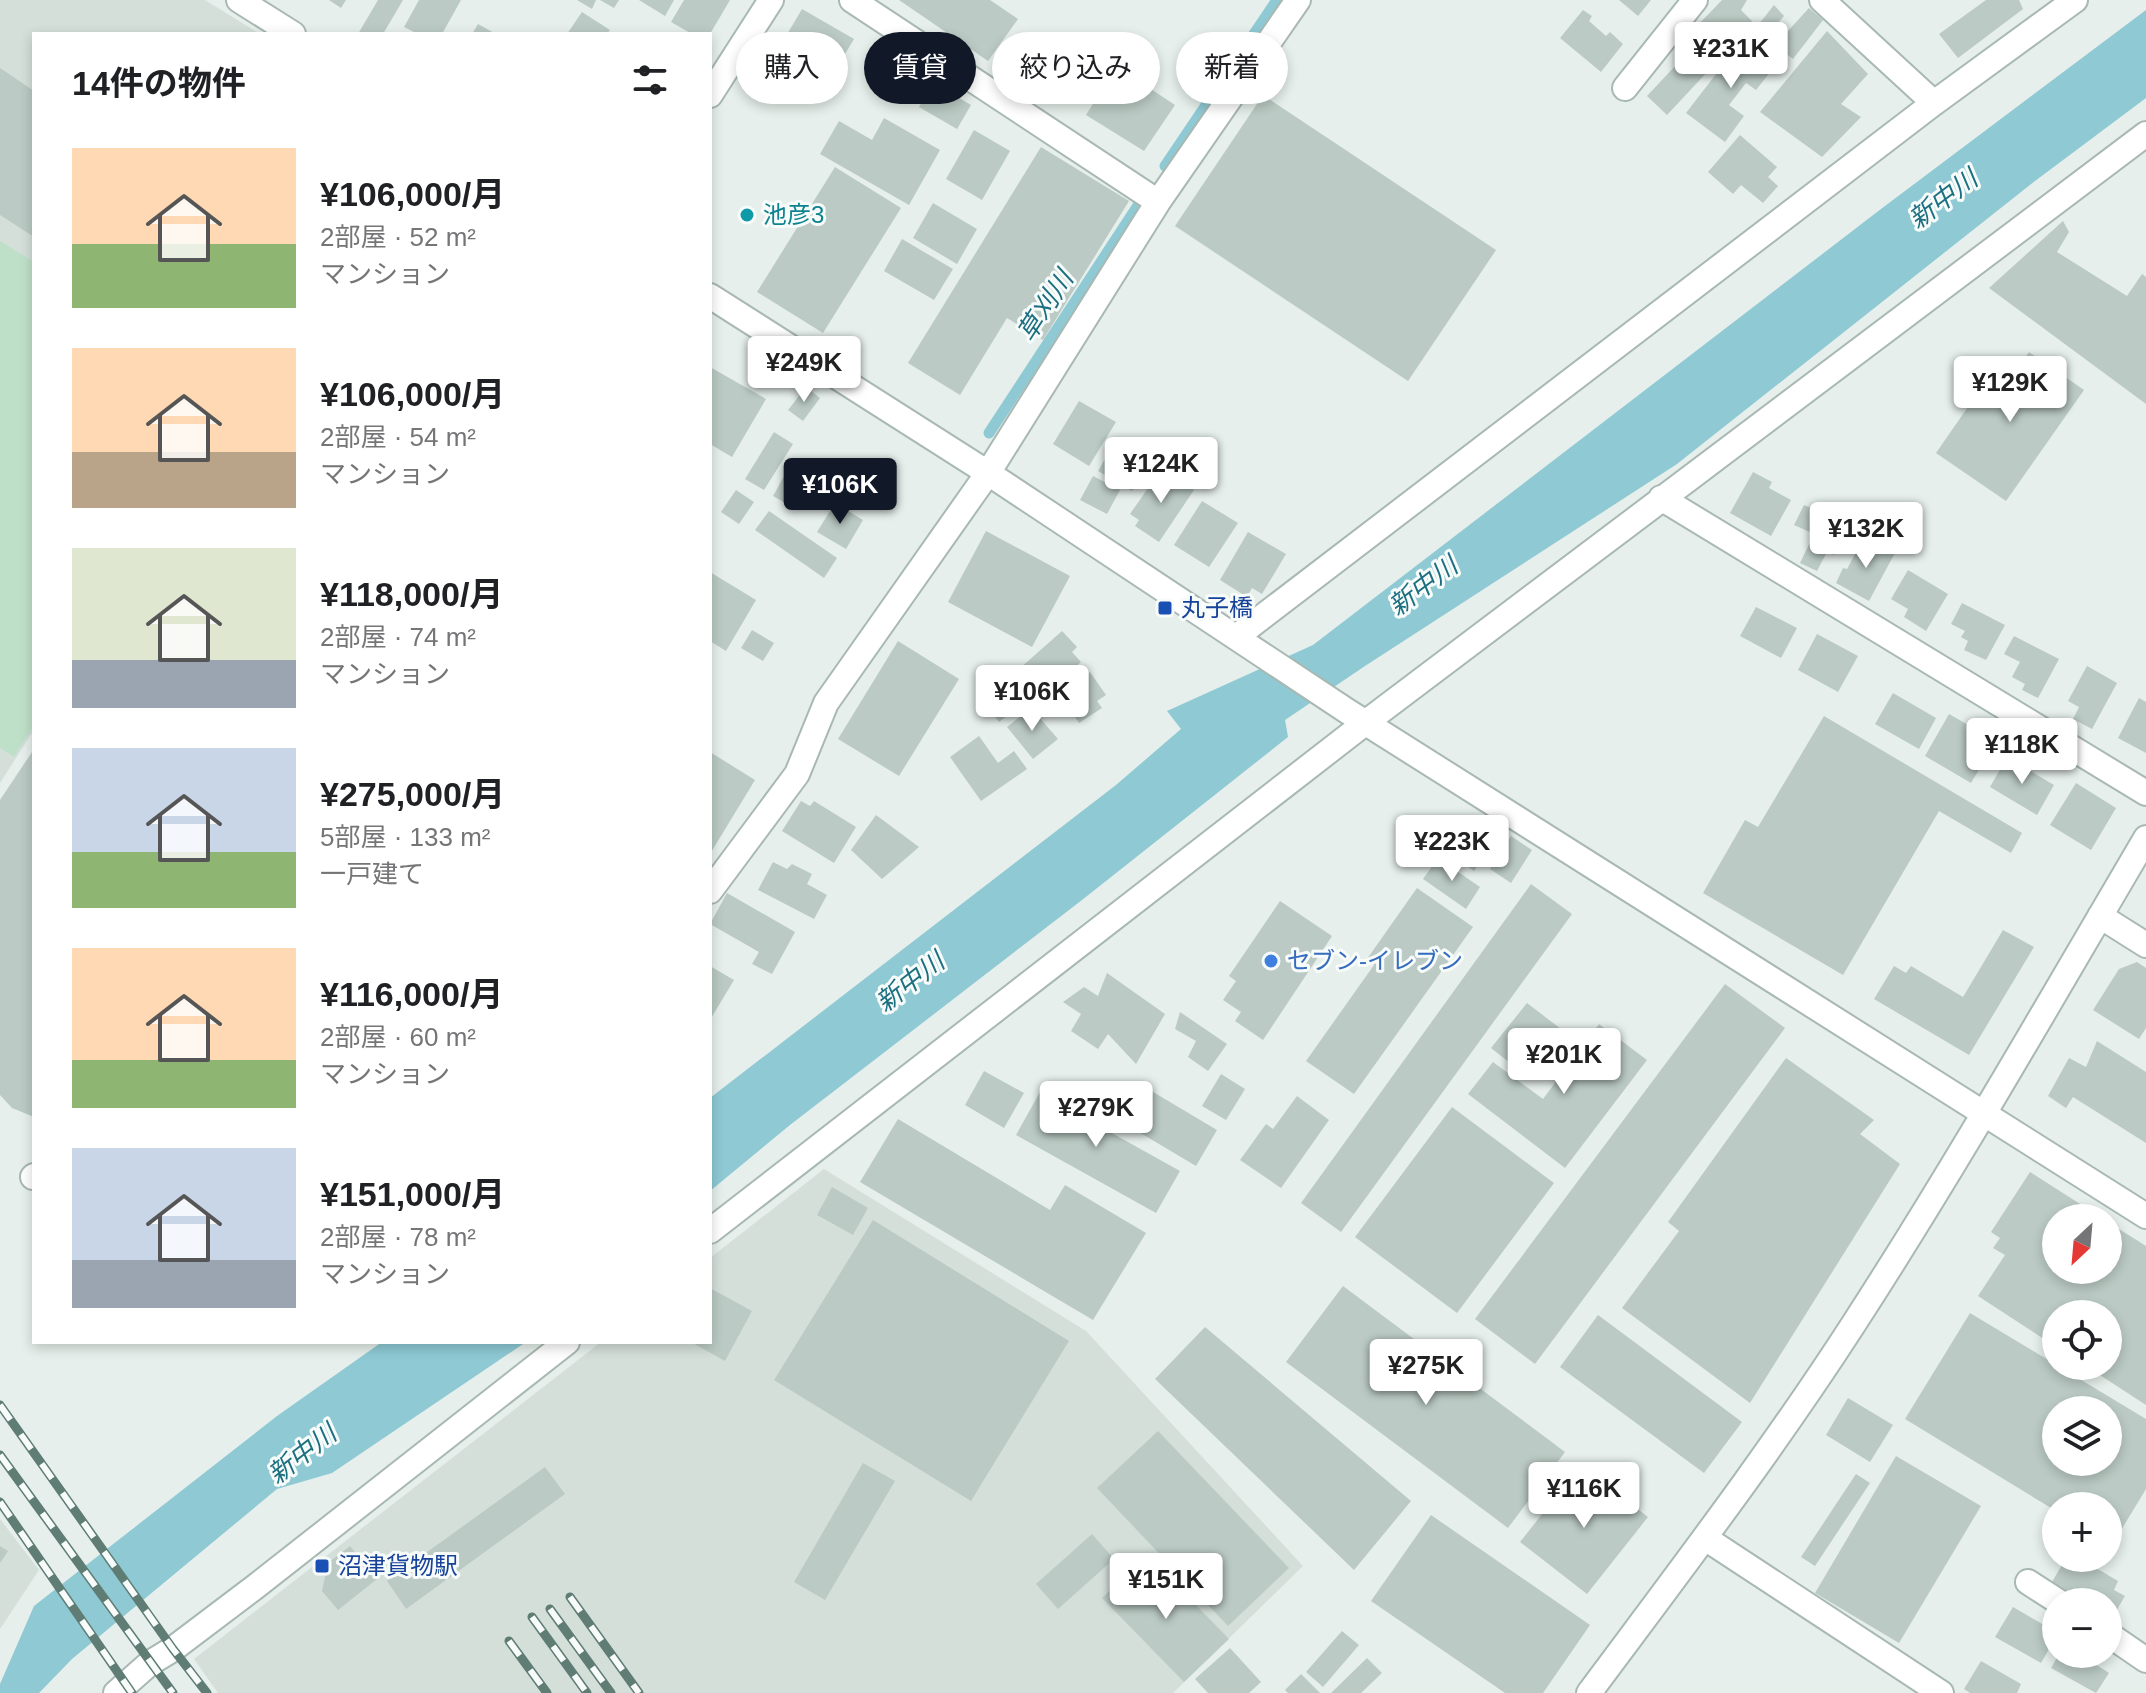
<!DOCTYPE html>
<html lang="ja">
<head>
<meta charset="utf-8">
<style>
  body { margin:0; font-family:Arial,"Noto Sans JP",sans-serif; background:#f2f2f2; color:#202124; height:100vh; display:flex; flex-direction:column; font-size:30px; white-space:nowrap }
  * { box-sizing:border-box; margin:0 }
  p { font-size:26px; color:#757577 }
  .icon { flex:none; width:44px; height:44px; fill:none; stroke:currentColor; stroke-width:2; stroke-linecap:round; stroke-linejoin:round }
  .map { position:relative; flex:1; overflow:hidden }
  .panel { position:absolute; left:32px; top:32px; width:680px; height:1312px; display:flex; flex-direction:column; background:#fff; border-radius:0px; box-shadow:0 4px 12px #0003 }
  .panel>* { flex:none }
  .hud { position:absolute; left:736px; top:32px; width:760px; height:72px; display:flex; gap:16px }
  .needle { width:52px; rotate:206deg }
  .buttons { position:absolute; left:2042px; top:1204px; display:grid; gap:16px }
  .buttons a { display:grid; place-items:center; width:80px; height:80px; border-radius:50%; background:#fff; box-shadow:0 4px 12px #0003; font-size:40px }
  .price { position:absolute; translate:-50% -68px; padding:0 18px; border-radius:8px; background:#fff; color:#222; font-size:26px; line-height:52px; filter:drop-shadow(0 2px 4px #0008) }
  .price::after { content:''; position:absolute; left:50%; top:48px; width:24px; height:18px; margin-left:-12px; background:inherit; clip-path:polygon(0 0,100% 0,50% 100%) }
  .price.current { background:#111827; color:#fff }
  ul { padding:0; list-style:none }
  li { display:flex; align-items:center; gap:24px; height:200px; padding:0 40px }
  li span { display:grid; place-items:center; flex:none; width:224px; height:160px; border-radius:0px; color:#555 }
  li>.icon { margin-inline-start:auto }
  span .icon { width:96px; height:96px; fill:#fffc; stroke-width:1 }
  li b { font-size:34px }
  h2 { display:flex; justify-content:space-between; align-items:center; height:96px; padding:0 40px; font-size:34px }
  .pill { padding:0 28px; border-radius:36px; background:#fff; box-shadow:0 4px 12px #0003; font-size:28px; line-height:72px }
  .pill.current { background:#111827; color:#fff }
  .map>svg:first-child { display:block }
  .built { fill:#d4dfda }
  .green { fill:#bfe0c8 }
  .water { fill:#8ec9d4 }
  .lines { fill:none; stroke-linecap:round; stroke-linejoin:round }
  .stream { stroke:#8ec9d4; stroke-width:11 }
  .building { fill:#bbcac4; fill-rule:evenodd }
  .minor-casing { stroke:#a8b8b2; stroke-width:28 }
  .minor { stroke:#fff; stroke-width:24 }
  .rail-casing { stroke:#5f7d75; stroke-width:9 }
  .rail { stroke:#f7fbf9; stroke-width:6; stroke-dasharray:18; stroke-linecap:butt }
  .culture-dot { fill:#0f9aa8; stroke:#f7fbf9; stroke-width:3 }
  .transit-dot { fill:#1a4fb4; stroke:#f7fbf9; stroke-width:3 }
  .shop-dot { fill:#3f7fe0; stroke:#f7fbf9; stroke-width:3 }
  .labels { text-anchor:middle; stroke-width:6; stroke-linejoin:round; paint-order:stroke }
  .culture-label { font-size:24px; fill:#0d838f; stroke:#f7fbf9; text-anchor:start }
  .transit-label { font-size:24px; fill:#164399; stroke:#f7fbf9; text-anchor:start }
  .shop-label { font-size:24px; fill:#366cbe; stroke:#f7fbf9; text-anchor:start }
  .water-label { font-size:26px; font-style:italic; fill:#1c6f80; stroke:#f7fbf9 }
</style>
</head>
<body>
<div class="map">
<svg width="2146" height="1693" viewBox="0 0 2146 1693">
  <rect width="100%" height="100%" fill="#e6efeb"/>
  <path class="built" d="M 0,0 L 205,0 L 260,34 L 34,34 L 34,730 L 0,783 Z
    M 824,1169 L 1086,1331 L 1303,1566 L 1173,1693 L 218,1693 L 194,1659 L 601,1342 L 710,1342 L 710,1258 Z
    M 0,1519 L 39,1570 L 0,1629 Z"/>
  <path class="green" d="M 0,241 L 34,262 L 34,725 L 14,757 L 0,748 Z"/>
  <path class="water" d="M 2146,10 L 2146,98 L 2035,181 L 1677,464 L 1365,666 L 1285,720 L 1288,737 L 1082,900 L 790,1125 L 710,1191 L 710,1098 L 1116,785 L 1181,729 L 1167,711 L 1313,645 L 1881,209 Z
    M 382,1342 L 526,1342 L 332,1473 L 277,1489 L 72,1659 L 39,1693 L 0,1693 L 0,1684 L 34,1606 L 277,1416 Z"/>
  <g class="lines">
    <path class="stream" d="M 1165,166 L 1277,0
      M 989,433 L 1139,204"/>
  </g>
  <path class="building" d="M 329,0 L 346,0 L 341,8 Z
    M 378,0 L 403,0 L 383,34 L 358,34 Z
    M 419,0 L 461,0 L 442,34 L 418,34 L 404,27 Z
    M 577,0 L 596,0 L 592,9 Z
    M 600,0 L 619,0 L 614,8 Z
    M 639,0 L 674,0 L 665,16 Z
    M 684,0 L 730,0 L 710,34 L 692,34 L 671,22 Z
    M 899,0 L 990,0 L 1018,19 L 988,61 Z
    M 1619,0 L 1651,0 L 1638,16 Z
    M 1722,0 L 1747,0 L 1741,10 L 1752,21 L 1730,44 L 1719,33 L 1712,41 L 1697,26 Z
    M 1986,0 L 2019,0 L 2023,9 L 1958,58 L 1939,34 Z
    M 1774,5 L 1784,16 L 1778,23 L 1788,31 L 1809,8 L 1823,20 L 1793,59 L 1755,29 Z
    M 802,9 L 854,39 L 827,84 L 776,53 Z
    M 1583,10 L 1592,16 L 1589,21 L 1606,36 L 1610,32 L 1623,44 L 1601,72 L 1560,38 Z
    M 582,12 L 610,30 L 607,34 L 567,34 Z
    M 478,24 L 496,34 L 472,34 Z
    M 1827,31 L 1868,74 L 1841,104 L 1861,117 L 1822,157 L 1760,112 Z
    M 1740,43 L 1755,54 L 1761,47 L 1779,61 L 1756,90 L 1746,83 L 1729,105 L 1744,116 L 1725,142 L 1686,113 Z
    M 1690,50 L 1710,69 L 1667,115 L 1647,96 Z
    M 1116,66 L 1175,105 L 1144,151 L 1086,115 Z
    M 0,68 L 34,91 L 34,237 L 0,215 Z
    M 933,83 L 971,105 L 957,129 L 919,107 Z
    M 1263,95 L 1496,250 L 1408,381 L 1175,226 Z
    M 884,118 L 940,150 L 909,205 L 820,154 L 839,121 L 872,140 Z
    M 974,130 L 1010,151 L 982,200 L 946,179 Z
    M 1740,135 L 1777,167 L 1768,177 L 1778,186 L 1763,203 L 1741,185 L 1733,194 L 1708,172 Z
    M 1041,147 L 1129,201 L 1043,340 L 1007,318 L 960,395 L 908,363 Z
    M 835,167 L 901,208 L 823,333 L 757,292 Z
    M 933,203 L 977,229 L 957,264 L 913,238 Z
    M 2063,221 L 2069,232 L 2057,252 L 2127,296 L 2142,274 L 2146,277 L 2146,404 L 1989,288 Z
    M 902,239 L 953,269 L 934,300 L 884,271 Z
    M 2029,352 L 2084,390 L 2006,501 L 1936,453 L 1999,362 L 2014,373 Z
    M 710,367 L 766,399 L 732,457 L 710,444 Z
    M 806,387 L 820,398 L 803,421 L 788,410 Z
    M 1079,401 L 1116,422 L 1089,466 L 1053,444 Z
    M 774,432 L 793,444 L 764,490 L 745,479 Z
    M 1117,438 L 1151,459 L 1132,491 L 1098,471 Z
    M 1162,468 L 1194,490 L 1159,542 L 1135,526 L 1139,520 L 1130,514 Z
    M 788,469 L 813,483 L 798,510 L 773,496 Z
    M 1753,472 L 1772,482 L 1769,488 L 1791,500 L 1771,536 L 1730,513 Z
    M 1093,476 L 1120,490 L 1107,514 L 1080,500 Z
    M 736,490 L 754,502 L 739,524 L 721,512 Z
    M 1202,501 L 1238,523 L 1209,567 L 1174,545 Z
    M 835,503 L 863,520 L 846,549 L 817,532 Z
    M 1804,505 L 1849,524 L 1834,555 L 1827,552 L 1817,571 L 1800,563 L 1814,534 L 1794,525 Z
    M 769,511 L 837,558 L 824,578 L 755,530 Z
    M 986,531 L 1070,576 L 1032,647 L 948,602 Z
    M 1248,532 L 1286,554 L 1262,594 L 1252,588 L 1247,597 L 1220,580 Z
    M 1880,542 L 1896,551 L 1869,601 L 1836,583 L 1843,568 L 1847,569 L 1860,545 L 1875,552 Z
    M 1908,570 L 1948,594 L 1926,631 L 1904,617 L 1908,609 L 1891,599 Z
    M 710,572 L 756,600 L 726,651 L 710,641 Z
    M 1962,603 L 2005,625 L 1986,660 L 1964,650 L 1968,641 L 1961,637 L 1965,631 L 1951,624 Z
    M 1756,607 L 1797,628 L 1781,658 L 1740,636 Z
    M 752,630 L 774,643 L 763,661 L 741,648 Z
    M 1062,631 L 1077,647 L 1072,652 L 1081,662 L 1043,696 L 1019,669 Z
    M 1817,634 L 1858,656 L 1838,692 L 1798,670 Z
    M 2014,636 L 2059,659 L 2038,698 L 2022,690 L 2025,684 L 2012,677 L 2020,662 L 2004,654 Z
    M 898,641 L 959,679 L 899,776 L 838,739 Z
    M 2087,666 L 2117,683 L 2092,729 L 2073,719 L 2079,707 L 2068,701 Z
    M 1090,672 L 1106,695 L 1097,701 L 1102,708 L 1079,723 L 1059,693 Z
    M 1013,677 L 1029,699 L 999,722 L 982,700 Z
    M 1893,693 L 1936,718 L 1919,749 L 1875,724 Z
    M 2139,698 L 2146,702 L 2146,753 L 2118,738 Z
    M 1031,708 L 1058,739 L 1033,759 L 1007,727 Z
    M 1949,714 L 1977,730 L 1968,745 L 1987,756 L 1971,783 L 1925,756 Z
    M 1824,716 L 2022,833 L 2011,853 L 1939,811 L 1843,975 L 1703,893 L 1745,820 L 1758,827 Z
    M 979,736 L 998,763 L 1014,751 L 1027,769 L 981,801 L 950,757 Z
    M 34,749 L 34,1117 L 12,1108 L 0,1095 L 0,800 Z
    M 710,752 L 755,780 L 710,854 Z
    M 2007,757 L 2054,785 L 2037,815 L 1990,787 Z
    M 2076,783 L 2116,808 L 2091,850 L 2050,825 Z
    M 801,801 L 810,806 L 814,801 L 856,827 L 834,863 L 782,831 Z
    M 876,815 L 919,847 L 882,879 L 851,850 Z
    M 1471,821 L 1497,838 L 1474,871 L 1448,853 Z
    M 1511,836 L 1532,850 L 1511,883 L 1490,869 Z
    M 1438,858 L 1480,887 L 1466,909 L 1423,879 Z
    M 773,862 L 787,869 L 792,864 L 812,874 L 807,884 L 827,895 L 814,919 L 758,890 Z
    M 1531,884 L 1572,914 L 1341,1232 L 1301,1203 Z
    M 1417,888 L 1473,927 L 1354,1094 L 1306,1061 L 1374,965 L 1367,959 Z
    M 727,893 L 795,932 L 772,974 L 752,964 L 759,952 L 710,924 Z
    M 1280,901 L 1332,936 L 1263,1040 L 1235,1021 L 1241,1012 L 1223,1000 L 1236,981 L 1229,976 Z
    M 2003,930 L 2034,947 L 1969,1055 L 1874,999 L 1894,966 L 1906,973 L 1911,966 L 1963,997 Z
    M 2137,962 L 2146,968 L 2146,1028 L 2139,1039 L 2093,1010 L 2119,969 Z
    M 710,966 L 734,980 L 710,1020 Z
    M 1107,973 L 1165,1014 L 1136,1064 L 1108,1034 L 1098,1049 L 1071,1031 L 1081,1014 L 1063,1002 L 1084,987 L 1098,996 Z
    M 1725,984 L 1785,1028 L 1535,1364 L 1475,1319 Z
    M 1527,1003 L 1561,1029 L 1525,1075 L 1491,1048 Z
    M 1180,1012 L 1227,1044 L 1208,1071 L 1188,1057 L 1196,1041 L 1175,1029 Z
    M 1599,1024 L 1647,1060 L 1565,1168 L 1468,1094 L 1493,1062 L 1543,1099 Z
    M 2097,1041 L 2146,1072 L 2146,1143 L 2073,1097 L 2066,1108 L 2048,1096 L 2069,1058 L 2086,1067 Z
    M 1786,1058 L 1874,1120 L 1860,1134 L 1900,1164 L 1750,1403 L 1622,1308 L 1679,1231 L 1668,1222 Z
    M 984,1071 L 1024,1093 L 1004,1128 L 965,1105 Z
    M 1221,1074 L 1245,1089 L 1226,1120 L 1202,1106 Z
    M 1045,1083 L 1107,1118 L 1101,1127 L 1180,1171 L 1156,1213 L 1016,1135 Z
    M 1138,1083 L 1217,1130 L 1196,1166 L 1117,1119 Z
    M 1297,1096 L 1329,1120 L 1281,1188 L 1240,1160 L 1266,1124 L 1273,1129 Z
    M 1452,1107 L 1554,1183 L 1457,1313 L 1355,1237 Z
    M 898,1119 L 1050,1210 L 1065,1185 L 1146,1233 L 1093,1320 L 860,1182 Z
    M 2030,1172 L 2102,1218 L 2056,1218 L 2056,1270 L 2108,1270 L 2108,1222 L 2146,1246 L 2146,1405 L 2086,1366 L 2108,1366 L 2108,1314 L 2056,1314 L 2056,1347 L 1978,1296 L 2005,1255 L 1993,1248 L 2000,1238 L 1991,1232 Z
    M 832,1187 L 868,1208 L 853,1235 L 817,1215 Z
    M 873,1220 L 1069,1341 L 971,1501 L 774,1380 Z
    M 1343,1286 L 1565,1452 L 1508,1528 L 1286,1362 Z
    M 710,1288 L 752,1311 L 725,1361 L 691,1342 L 710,1342 Z
    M 1970,1313 L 2146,1419 L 2146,1489 L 2112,1545 L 2108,1542 L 2108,1506 L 2056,1506 L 2056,1511 L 1905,1419 ZM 2056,1410 L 2108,1410 L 2108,1462 L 2056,1462 Z
    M 1598,1315 L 1742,1422 L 1704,1473 L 1560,1367 Z
    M 1205,1327 L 1411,1501 L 1354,1570 L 1155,1379 Z
    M 1848,1398 L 1893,1425 L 1870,1462 L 1826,1435 Z
    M 1158,1431 L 1289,1568 L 1228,1626 L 1097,1488 Z
    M 1896,1456 L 1981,1506 L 1899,1643 L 1815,1593 Z
    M 863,1463 L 895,1481 L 825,1600 L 794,1582 Z
    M 1581,1465 L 1648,1517 L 1587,1594 L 1520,1542 Z
    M 545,1467 L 565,1494 L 406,1609 L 387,1581 Z
    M 1856,1474 L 1870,1483 L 1815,1566 L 1801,1557 Z
    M 1431,1515 L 1590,1625 L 1543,1693 L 1505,1693 L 1371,1601 Z
    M 1092,1534 L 1114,1559 L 1058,1609 L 1036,1584 Z
    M 0,1546 L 8,1551 L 0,1563 Z
    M 350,1546 L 377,1579 L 338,1610 L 322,1591 L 328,1563 Z
    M 2066,1558 L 2079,1558 L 2118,1581 L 2114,1590 L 2125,1596 L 2108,1625 L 2108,1602 L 2074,1602 L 2049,1587 Z
    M 1136,1566 L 1149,1580 L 1161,1569 L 1229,1639 L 1184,1682 L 1102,1598 Z
    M 2013,1607 L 2056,1632 L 2056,1637 L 2041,1663 L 1995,1637 Z
    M 1342,1631 L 1359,1645 L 1323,1687 L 1306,1672 Z
    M 1230,1648 L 1261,1682 L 1249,1693 L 1208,1693 L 1195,1679 Z
    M 2059,1654 L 2095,1656 L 2092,1662 L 2109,1673 L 2096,1693 L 2051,1668 Z
    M 1367,1658 L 1382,1673 L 1361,1693 L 1331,1693 Z
    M 1981,1661 L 2021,1684 L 2017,1693 L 1970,1693 L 1964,1689 Z
    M 1301,1674 L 1320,1693 L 1288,1693 L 1285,1690 Z"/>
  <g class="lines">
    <g class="minor-casing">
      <path id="minor" d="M 239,0 L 293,34
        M 852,0 L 1158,202
        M 1822,0 L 1934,103
        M 1625,88 L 1695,0
        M 710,95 L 771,0
        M 710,296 L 988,473 L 1347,711 L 2146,1216
        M 1661,498 L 2146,793
        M 1236,637 L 1934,103 L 2075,0
        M 710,891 L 797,774 L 826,703 L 988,473 L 1158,202 L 1298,0
        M 2100,916 L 2146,945
        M 33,1177 L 34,1176
        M 710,1231 L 1365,723 L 2146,134
        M 1705,1538 L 1941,1693
        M 2028,1582 L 2059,1602
        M 2108,1634 L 2146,1660
        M 116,1693 L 150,1663 L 173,1649 L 255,1587 L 567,1342
        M 1589,1693 C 1679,1572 1771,1452 1853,1325 C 1956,1166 2050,1001 2146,838"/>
    </g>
    <use href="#minor" class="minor"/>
    <g class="rail-casing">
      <path id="rail" d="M 0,1405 L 173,1649 L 207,1693
        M 0,1455 L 173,1693
        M 0,1502 L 132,1693
        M 570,1597 L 639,1693
        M 550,1609 L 611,1693
        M 532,1617 L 587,1693
        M 509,1641 L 547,1693"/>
    </g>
    <use href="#rail" class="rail"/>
  </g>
  <circle class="culture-dot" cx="747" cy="215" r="8"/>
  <g class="transit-dot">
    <rect x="1157" y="600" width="16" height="16" rx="4"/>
    <rect x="314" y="1558" width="16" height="16" rx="4"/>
  </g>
  <circle class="shop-dot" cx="1271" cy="961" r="8"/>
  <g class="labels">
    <g class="culture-label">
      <text x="763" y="223">池彦3</text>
    </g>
    <g class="transit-label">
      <text x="1181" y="616">丸子橋</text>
      <text x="338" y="1574">沼津貨物駅</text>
    </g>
    <g class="shop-label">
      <text x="1287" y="969">セブン-イレブン</text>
    </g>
    <g class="water-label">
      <text transform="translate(1943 199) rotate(-37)" y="9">新中川</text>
      <text transform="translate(1045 306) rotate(-57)" y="9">草刈川</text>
      <text transform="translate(1423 586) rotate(-37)" y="9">新中川</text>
      <text transform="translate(910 982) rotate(-38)" y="9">新中川</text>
      <text transform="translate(302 1454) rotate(-38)" y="9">新中川</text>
    </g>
  </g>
</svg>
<div class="buttons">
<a><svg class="needle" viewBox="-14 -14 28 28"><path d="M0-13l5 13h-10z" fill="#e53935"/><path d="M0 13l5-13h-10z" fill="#757577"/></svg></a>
<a><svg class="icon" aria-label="locate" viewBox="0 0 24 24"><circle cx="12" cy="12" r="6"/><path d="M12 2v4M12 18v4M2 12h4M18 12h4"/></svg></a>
<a><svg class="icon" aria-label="layers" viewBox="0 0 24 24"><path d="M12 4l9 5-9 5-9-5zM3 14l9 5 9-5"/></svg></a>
<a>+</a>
<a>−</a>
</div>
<b class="price" style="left:1731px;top:90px">¥231K</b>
<b class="price" style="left:804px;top:404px">¥249K</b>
<b class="price" style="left:2010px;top:424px">¥129K</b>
<b class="price" style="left:1161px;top:505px">¥124K</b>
<b class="price current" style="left:840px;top:526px">¥106K</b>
<b class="price" style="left:1866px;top:570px">¥132K</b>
<b class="price" style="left:1032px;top:733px">¥106K</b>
<b class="price" style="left:2022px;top:786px">¥118K</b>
<b class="price" style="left:1452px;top:883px">¥223K</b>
<b class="price" style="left:1564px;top:1096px">¥201K</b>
<b class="price" style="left:1096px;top:1149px">¥279K</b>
<b class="price" style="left:1426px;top:1407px">¥275K</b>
<b class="price" style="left:1584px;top:1530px">¥116K</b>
<b class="price" style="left:1166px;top:1621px">¥151K</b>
<div class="hud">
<a class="pill">購入</a>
<a class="pill current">賃貸</a>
<a class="pill">絞り込み</a>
<a class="pill">新着</a>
</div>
<section class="panel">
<h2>14件の物件<svg class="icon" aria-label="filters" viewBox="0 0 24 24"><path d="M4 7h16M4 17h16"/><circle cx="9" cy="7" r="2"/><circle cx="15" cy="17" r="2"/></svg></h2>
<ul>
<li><span style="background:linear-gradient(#ffd9b3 60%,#8fb573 0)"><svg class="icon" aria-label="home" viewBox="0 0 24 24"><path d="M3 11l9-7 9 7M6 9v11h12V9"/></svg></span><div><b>¥106,000/月</b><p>2部屋 · 52 m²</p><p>マンション</p></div></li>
<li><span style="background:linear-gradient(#ffd9b3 65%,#b9a48a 0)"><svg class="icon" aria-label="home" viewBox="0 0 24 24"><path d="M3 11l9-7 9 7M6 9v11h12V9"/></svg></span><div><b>¥106,000/月</b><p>2部屋 · 54 m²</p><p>マンション</p></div></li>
<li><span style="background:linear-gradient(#dfe7d0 70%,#9aa5b1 0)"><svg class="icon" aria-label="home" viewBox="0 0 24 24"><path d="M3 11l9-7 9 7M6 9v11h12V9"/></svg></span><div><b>¥118,000/月</b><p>2部屋 · 74 m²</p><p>マンション</p></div></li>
<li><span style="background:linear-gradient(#c9d6e8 65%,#8fb573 0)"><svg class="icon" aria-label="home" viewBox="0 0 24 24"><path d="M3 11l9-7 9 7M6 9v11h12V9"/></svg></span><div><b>¥275,000/月</b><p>5部屋 · 133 m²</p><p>一戸建て</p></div></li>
<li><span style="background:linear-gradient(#ffd9b3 70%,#8fb573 0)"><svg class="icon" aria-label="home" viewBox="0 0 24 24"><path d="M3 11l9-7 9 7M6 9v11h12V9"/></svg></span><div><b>¥116,000/月</b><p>2部屋 · 60 m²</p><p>マンション</p></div></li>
<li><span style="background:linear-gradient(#c9d6e8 70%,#9aa5b1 0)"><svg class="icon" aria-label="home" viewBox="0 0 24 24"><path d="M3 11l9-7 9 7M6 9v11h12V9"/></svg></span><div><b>¥151,000/月</b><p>2部屋 · 78 m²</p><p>マンション</p></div></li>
</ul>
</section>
</div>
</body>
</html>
